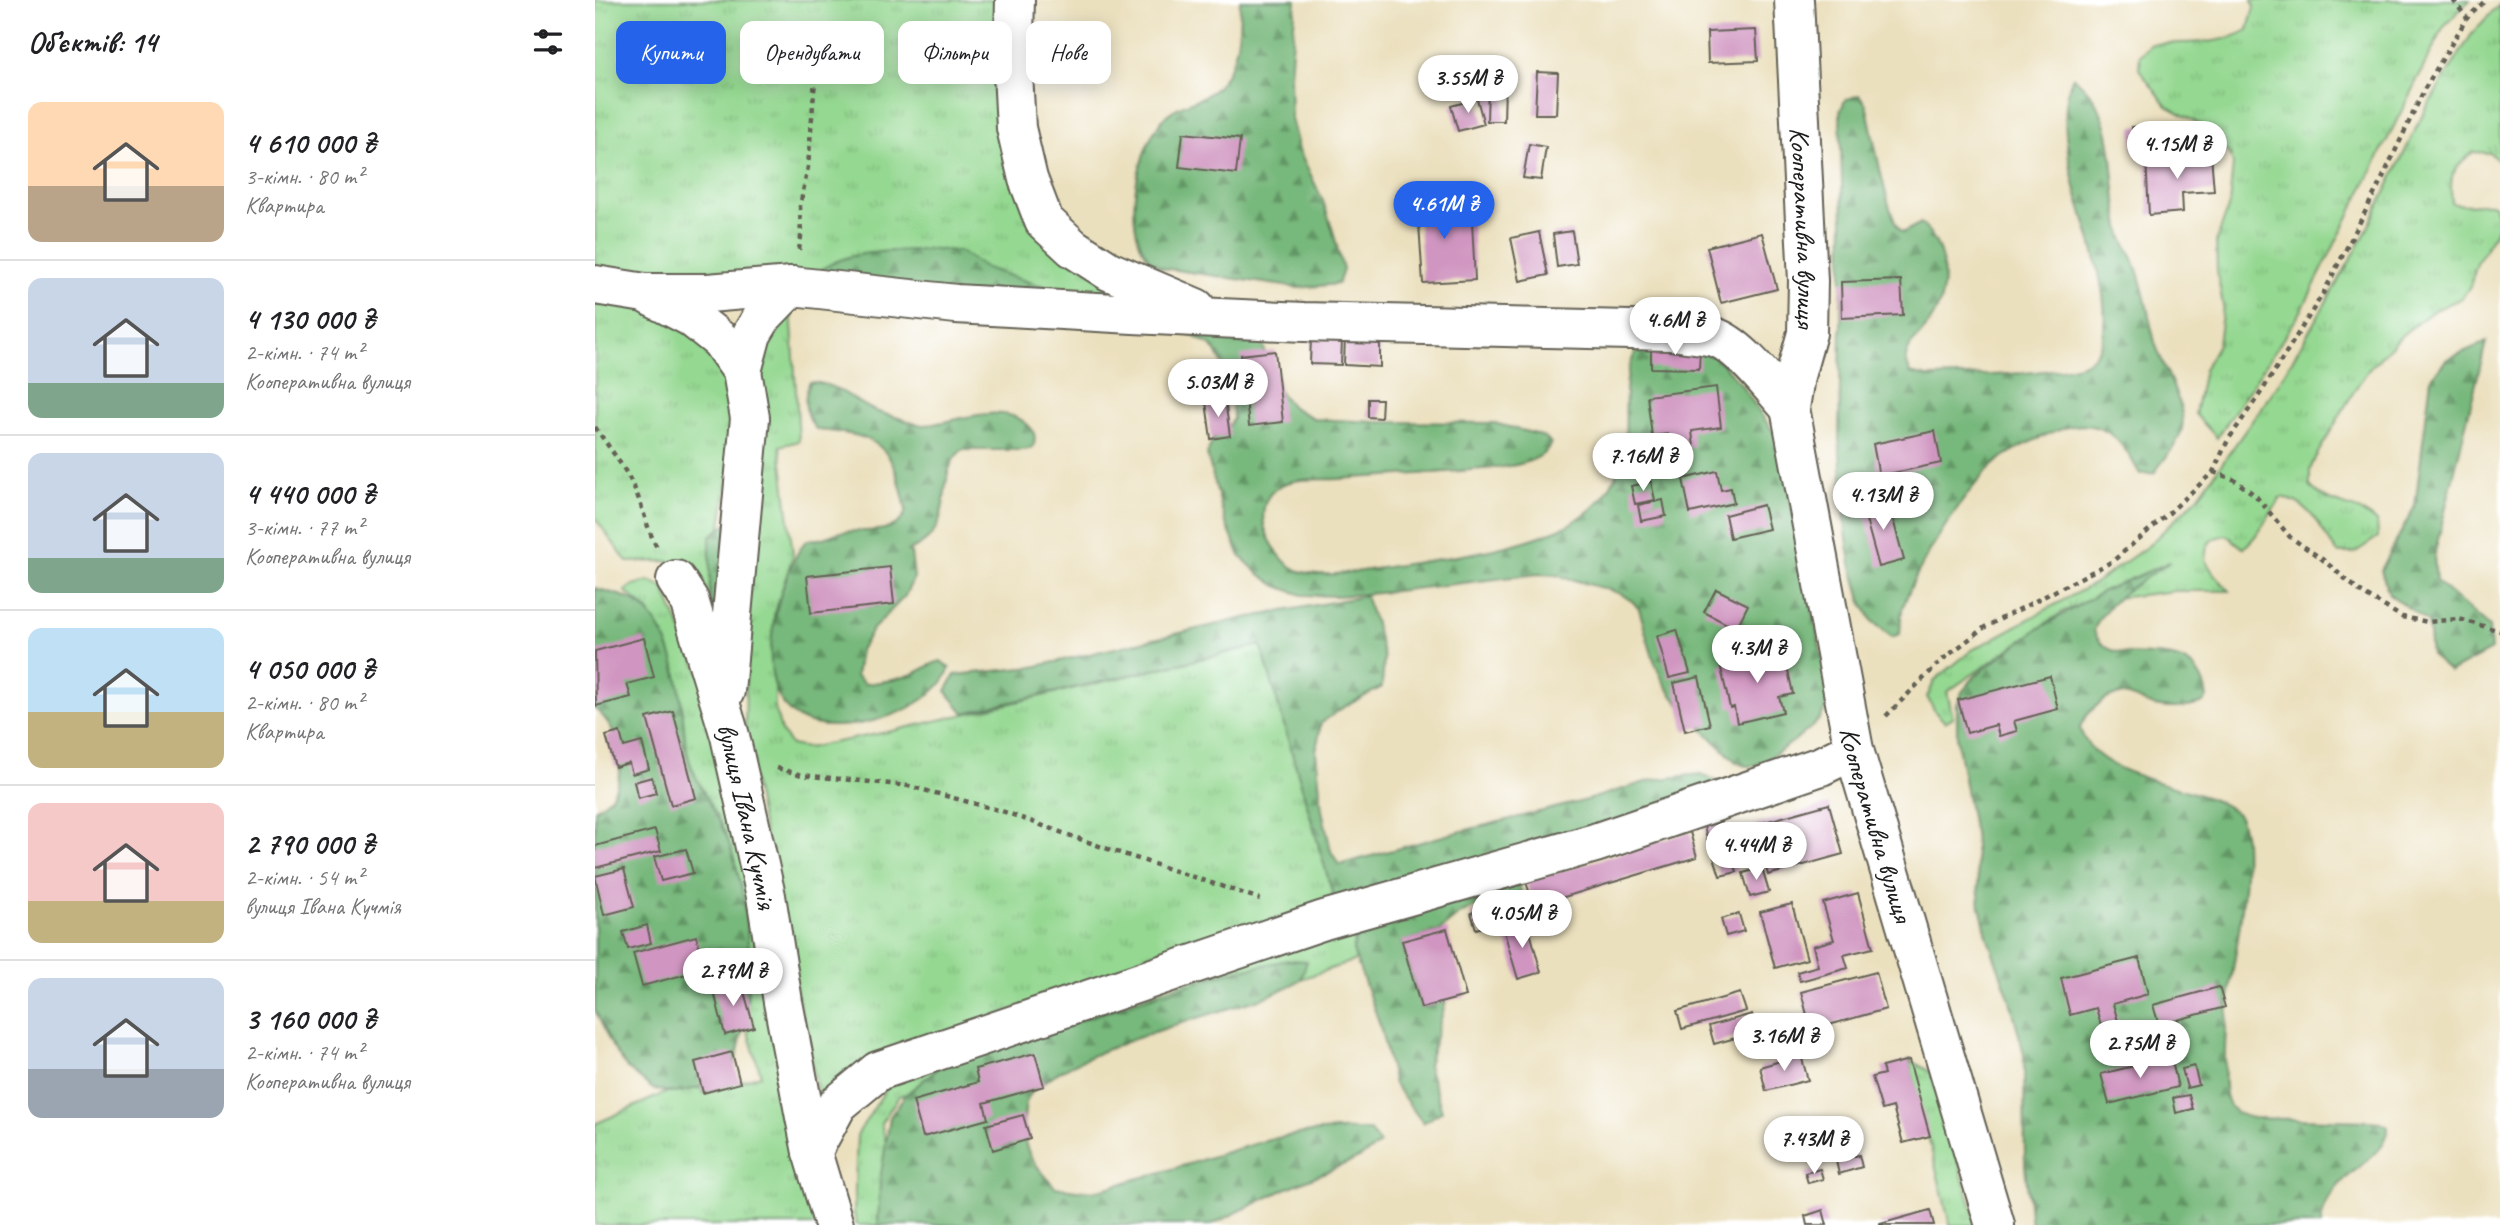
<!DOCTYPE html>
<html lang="uk">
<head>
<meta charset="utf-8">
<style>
  body { margin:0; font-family:Caveat,sans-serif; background:#f6f6f6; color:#202124; height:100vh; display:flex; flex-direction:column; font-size:26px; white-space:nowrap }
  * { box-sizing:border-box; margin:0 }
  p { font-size:23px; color:#757577 }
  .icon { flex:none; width:38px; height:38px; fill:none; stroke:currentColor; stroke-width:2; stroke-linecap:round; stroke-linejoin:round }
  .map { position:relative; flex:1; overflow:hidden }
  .panel { display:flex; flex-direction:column; background:#fff; width:595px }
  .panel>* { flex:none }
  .banner { position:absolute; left:21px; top:21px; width:665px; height:63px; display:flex; gap:14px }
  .price { position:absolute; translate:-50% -60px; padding:0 16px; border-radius:24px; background:#fff; color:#222; font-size:23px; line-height:46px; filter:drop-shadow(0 2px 4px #0008) }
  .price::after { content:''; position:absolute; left:50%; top:42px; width:21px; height:16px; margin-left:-10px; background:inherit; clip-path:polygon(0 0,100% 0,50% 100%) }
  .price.active { background:#2563eb; color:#fff }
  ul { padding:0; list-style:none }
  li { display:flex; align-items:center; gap:21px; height:175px; padding:0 28px }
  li+li { border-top:2px solid #e0e0e0 }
  li span { display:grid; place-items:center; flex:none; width:196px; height:140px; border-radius:14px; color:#555 }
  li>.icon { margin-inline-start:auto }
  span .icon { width:84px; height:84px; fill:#fffc; stroke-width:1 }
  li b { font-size:30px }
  h2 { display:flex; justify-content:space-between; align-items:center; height:84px; padding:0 28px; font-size:30px }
  .tag { padding:0 24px; border-radius:14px; background:#fff; box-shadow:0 4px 18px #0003; font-size:24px; line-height:63px }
  .tag.active { background:#2563eb; color:#fff }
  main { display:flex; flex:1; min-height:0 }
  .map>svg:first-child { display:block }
  .grass { fill:url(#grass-tufts); stroke:#587a56; stroke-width:2 }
  .forest { fill:url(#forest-firs); stroke:#4a6a4c; stroke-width:2 }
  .building { fill:#d096c1 }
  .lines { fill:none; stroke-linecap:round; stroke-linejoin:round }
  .minor-casing { stroke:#646155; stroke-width:42 }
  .path { stroke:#646155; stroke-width:4.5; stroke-dasharray:5 5; stroke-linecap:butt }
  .minor { stroke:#fff; stroke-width:38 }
  .labels { text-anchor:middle; stroke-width:6; stroke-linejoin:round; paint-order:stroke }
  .street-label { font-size:28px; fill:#1c1c1c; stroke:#fff }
</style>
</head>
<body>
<main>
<section class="panel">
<h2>Об’єктів: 14<svg class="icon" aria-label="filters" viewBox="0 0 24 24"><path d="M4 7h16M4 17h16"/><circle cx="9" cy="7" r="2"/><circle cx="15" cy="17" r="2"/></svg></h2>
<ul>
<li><span style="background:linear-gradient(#ffd9b3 60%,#b9a48a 0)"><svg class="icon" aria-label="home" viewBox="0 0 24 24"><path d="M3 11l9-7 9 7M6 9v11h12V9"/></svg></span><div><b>4 610 000 ₴</b><p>3-кімн. · 80 m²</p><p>Квартира</p></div></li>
<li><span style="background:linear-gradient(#c9d6e8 75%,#7fa58c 0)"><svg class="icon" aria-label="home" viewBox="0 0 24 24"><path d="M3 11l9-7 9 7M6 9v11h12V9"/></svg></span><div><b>4 130 000 ₴</b><p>2-кімн. · 74 m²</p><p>Кооперативна вулиця</p></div></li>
<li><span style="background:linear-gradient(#c9d6e8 75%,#7fa58c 0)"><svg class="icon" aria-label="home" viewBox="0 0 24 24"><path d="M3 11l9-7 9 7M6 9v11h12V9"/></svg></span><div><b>4 440 000 ₴</b><p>3-кімн. · 77 m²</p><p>Кооперативна вулиця</p></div></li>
<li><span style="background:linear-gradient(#bfe0f5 60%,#c2b280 0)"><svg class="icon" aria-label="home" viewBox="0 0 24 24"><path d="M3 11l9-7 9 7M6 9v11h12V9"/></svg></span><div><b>4 050 000 ₴</b><p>2-кімн. · 80 m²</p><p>Квартира</p></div></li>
<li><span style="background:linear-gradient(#f6c9c9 70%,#c2b280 0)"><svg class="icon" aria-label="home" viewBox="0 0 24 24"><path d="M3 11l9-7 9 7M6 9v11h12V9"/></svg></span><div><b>2 790 000 ₴</b><p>2-кімн. · 54 m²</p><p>вулиця Івана Кучмія</p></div></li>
<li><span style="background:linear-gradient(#c9d6e8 65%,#9aa5b1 0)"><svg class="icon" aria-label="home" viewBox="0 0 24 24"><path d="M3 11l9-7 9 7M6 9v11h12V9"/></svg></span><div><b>3 160 000 ₴</b><p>2-кімн. · 74 m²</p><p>Кооперативна вулиця</p></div></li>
</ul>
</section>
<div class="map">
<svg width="1905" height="1225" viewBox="0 0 1905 1225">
  <defs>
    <pattern id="grass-tufts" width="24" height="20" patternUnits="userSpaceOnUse" patternTransform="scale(1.75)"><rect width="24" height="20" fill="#94d891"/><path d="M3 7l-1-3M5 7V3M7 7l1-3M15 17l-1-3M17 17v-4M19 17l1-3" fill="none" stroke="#7fb97c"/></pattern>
    <pattern id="forest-firs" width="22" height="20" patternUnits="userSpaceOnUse" patternTransform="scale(1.75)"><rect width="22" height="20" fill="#77b87b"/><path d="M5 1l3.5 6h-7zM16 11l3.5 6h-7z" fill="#619564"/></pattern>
  </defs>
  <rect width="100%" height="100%" fill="#fff"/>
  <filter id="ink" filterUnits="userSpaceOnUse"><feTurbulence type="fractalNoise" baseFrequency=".0143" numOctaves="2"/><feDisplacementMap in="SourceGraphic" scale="14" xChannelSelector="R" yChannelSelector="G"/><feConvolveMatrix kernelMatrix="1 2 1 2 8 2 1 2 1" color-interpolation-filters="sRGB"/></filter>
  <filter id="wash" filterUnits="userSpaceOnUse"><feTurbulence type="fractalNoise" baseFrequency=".00686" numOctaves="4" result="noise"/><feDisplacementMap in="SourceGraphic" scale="28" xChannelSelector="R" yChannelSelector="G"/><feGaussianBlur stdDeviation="1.57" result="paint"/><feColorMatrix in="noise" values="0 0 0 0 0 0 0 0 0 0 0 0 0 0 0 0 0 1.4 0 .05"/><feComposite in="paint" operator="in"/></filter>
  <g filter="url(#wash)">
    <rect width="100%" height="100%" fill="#ebe0be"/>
    <path class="grass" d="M 0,0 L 414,0 L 420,176 L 567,304 L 0,273 Z
      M 1657,0 L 1875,0 L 1849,26 L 1707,310 L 1622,438 L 1600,414 L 1609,369 L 1623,344 L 1628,306 L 1622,271 L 1621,242 L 1634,205 L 1638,164 L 1635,154 L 1623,145 L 1608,126 L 1572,106 L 1544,69 L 1545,55 L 1556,44 C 1589,41 1623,47 1653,30 L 1659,7 Z
      M 1905,4 L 1905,161 L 1895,153 L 1878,152 C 1856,171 1854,174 1857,203 C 1872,208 1884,202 1899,204 L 1904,220 L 1900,233 L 1883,261 L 1875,286 L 1867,298 L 1838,311 L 1808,334 L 1775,368 L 1762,386 L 1720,458 L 1715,470 L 1715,486 C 1735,508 1763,503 1782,522 L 1783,537 L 1759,553 L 1743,553 C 1723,528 1720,506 1687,497 C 1674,512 1664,537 1648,548 L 1632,535 C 1616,537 1611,542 1610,560 L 1619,574 L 1635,591 L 1579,591 L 1496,601 L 1469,611 L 1352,692 L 1358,717 L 1350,722 L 1341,713 L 1332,697 L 1340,680 L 1377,650 L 1500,583 L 1553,546 L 1604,496 L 1685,381 L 1734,297 L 1768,238 L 1830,110 L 1878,32 Z
      M 0,303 L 49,308 L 124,352 L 143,411 L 115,601 L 120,617 L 89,571 L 73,561 L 32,562 L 0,518 Z
      M 196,307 L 204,441 L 185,446 L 198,555 L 179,615 L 177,671 L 180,687 L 180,708 L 186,731 L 196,745 L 212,748 L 297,731 L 666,645 L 740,902 L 583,948 L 343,1037 L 225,1103 L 150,741 L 151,674 L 159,521 L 156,364 Z
      M 54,581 L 68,587 L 112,691 L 227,1225 L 0,1225 L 0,1124 L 104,1078 L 108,1093 L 166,1075 L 152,1029 L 146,981 L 109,822 L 54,611 L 30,591 L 38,585 Z
      M 762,925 L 758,950 L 761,960 L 476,1059 L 381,1074 L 304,1096 L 286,1123 L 312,1225 L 262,1225 L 259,1214 L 262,1135 L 296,1081 Z
      M 1314,1060 L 1336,1072 L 1382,1225 L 1355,1225 Z"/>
    <path class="forest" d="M 645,0 L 701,0 L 695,75 L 696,119 L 704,150 L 728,201 L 738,231 L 748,270 L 743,284 L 703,288 L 567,268 C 563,265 557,262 554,259 C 525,226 543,142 572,115 C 587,101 609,102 623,86 C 644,62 645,30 645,0 Z
      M 1478,77 C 1529,115 1512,181 1527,235 C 1530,245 1537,254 1540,264 C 1550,289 1553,316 1560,342 C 1566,364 1592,406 1587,428 C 1584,444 1568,460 1559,473 L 1545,474 C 1536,459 1527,441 1512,432 C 1492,420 1471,426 1451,435 C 1432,444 1411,452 1396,467 C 1365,498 1322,566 1308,607 C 1305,615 1306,625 1305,634 L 1297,637 L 1277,621 L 1267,602 L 1256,564 L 1251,532 L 1244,439 L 1248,221 L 1245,112 L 1250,100 L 1264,95 L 1271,104 C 1277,127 1293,224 1307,233 L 1326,223 C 1354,250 1356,293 1333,325 C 1326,335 1313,344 1311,357 C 1311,361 1314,368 1315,373 L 1332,377 C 1362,376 1476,375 1495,360 C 1532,331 1489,224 1480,187 C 1472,153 1464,109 1478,77 Z
      M 341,249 L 366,252 L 391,268 L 440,284 L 665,333 L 679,385 L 697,407 L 720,419 L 781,422 L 899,423 L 941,434 L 951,438 L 956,443 C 953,451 945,457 937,460 C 918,468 895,468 875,470 C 831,474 787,476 743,479 C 725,480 701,477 685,486 C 664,498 665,523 676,542 C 682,553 692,567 705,571 C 730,579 772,570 799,566 C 855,557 911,551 964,529 C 981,522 999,509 1010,494 C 1021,479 1028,459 1030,440 C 1033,408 1023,364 1051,340 L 1121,357 L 1145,383 L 1183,439 L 1234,691 C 1232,700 1231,710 1226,717 C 1219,728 1169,764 1157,766 C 1151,767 1146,765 1141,762 C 1118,738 1089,715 1071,686 C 1057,663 1052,635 1044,609 L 1038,602 L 1026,594 L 1011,589 L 961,575 L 943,574 L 784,593 L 742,596 L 707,595 L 682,586 L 663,573 L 645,556 L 630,521 L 612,454 L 617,441 L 634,425 L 638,419 L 637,397 L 631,372 L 621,351 L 615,345 L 594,334 L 223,272 C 256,247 302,252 341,249 Z
      M 1891,342 L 1839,556 L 1841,581 L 1894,627 L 1896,650 L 1855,672 L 1836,655 L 1833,622 L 1794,594 L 1786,570 L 1820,506 L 1836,378 L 1852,359 Z
      M 215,382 C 241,383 256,399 278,410 C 286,414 296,415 304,418 C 313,421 320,425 330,425 C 361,423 409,399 435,427 C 440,432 441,440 438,447 L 430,450 L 367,450 C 336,474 367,531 313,551 L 316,553 L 319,577 L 310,596 L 277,630 L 265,650 L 261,676 L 270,684 C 285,682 300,681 315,675 C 326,671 334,664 346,661 L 355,668 C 340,712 244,740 205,719 C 152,691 182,581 209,543 L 216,539 C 225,541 233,536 242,533 C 260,529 281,534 298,526 C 305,523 309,517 311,510 C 298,446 287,435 222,430 C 210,417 207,399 215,382 Z
      M 136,521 L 129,617 L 115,601 L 115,536 Z
      M 1575,562 C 1551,578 1507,602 1499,631 C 1517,681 1600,623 1612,697 L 1608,703 C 1592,709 1569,710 1553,704 C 1545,701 1535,695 1526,695 C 1510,695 1490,713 1485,728 C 1497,774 1578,783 1616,799 C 1624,803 1633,805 1640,812 C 1647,819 1649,831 1650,841 C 1654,914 1629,986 1630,1059 C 1630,1073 1628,1089 1633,1102 C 1637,1112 1648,1116 1658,1118 L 1773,1121 L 1786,1122 L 1793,1126 C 1795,1162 1729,1172 1726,1225 L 1436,1225 L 1430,1165 L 1429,1054 L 1415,1000 L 1393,939 L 1385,907 L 1379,834 L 1362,740 L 1362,705 L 1367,692 L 1381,675 L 1438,632 L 1508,591 Z
      M 0,588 C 15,593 32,595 45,605 C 74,629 83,671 87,706 C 89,724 89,742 94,759 C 103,788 122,812 133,840 C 151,888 158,958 151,1009 C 149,1030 143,1051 138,1071 L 121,1084 L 80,1093 L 58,1089 L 32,1068 L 18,1048 L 0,1010 L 0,810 C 5,805 13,801 17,795 C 32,769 24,727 0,709 Z
      M 770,596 L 779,620 L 789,658 L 787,687 L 749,707 L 726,723 L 721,751 L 727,810 L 736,851 L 744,865 L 855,834 L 992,800 L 1057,780 L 1105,774 L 1129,784 L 990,833 L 740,902 L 666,645 L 369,713 L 351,691 L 360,675 L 438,667 L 645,619 Z
      M 923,881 L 932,913 L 883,906 L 865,914 L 844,931 L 807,942 L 826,1008 L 851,1001 L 833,1065 L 847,1111 L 828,1123 L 799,1084 L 784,1022 L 758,951 L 762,925 Z
      M 692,960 L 712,961 L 706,980 C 694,986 681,993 668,998 C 624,1012 445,1060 431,1102 C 430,1107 430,1113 429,1118 C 426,1152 439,1163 460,1187 C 471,1188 482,1191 493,1191 C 509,1191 529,1182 545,1178 C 621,1159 695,1122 775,1131 L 785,1144 L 764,1158 L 690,1189 L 616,1225 L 283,1225 L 285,1180 L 295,1117 L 310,1095 L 349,1064 L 628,974 Z"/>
    <g id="blocks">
      <path class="building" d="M 1161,30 L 1163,61 L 1113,63 L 1112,32 Z
        M 942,72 L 963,73 L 961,114 L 940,114 Z
        M 893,86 L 910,86 L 909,121 L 892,121 Z
        M 882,99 L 889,124 L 863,131 L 856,106 Z
        M 1567,125 L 1569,149 L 1538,151 L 1537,127 Z
        M 588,133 L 645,139 L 641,174 L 584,167 Z
        M 934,144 L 951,147 L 946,180 L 928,178 Z
        M 1616,154 L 1619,191 L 1587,193 L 1588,212 L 1554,215 L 1551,158 Z
        M 856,192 L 858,222 L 877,221 L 880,280 L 828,283 L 822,194 Z
        M 977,231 L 982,264 L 962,267 L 958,234 Z
        M 944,232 L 953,275 L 925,281 L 916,238 Z
        M 1167,233 L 1182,289 L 1126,303 L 1112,247 Z
        M 1306,280 L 1308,315 L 1247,318 L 1246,282 Z
        M 750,337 L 785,338 L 785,367 L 749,365 Z
        M 716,338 L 747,339 L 746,365 L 715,364 Z
        M 1056,346 L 1105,347 L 1104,369 L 1056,368 Z
        M 680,351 L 688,422 L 654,426 L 646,355 Z
        M 1121,387 L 1126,427 L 1097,431 L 1099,447 L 1075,451 L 1073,434 L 1057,436 L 1052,396 Z
        M 773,399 L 787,399 L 786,418 L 773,417 Z
        M 630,400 L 635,436 L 616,439 L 611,402 Z
        M 1340,431 L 1346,463 L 1284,476 L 1278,444 Z
        M 1122,471 L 1126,490 L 1136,488 L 1139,503 L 1095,513 L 1088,479 Z
        M 1056,482 L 1060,500 L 1040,504 L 1036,486 Z
        M 1292,497 L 1309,560 L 1284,567 L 1267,505 Z
        M 1068,500 L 1071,516 L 1046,521 L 1043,505 Z
        M 1168,505 L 1174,529 L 1135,538 L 1130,515 Z
        M 295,567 L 299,604 L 216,613 L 212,576 Z
        M 1121,589 L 1153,605 L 1141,629 L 1109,612 Z
        M 1082,630 L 1095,673 L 1074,678 L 1062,636 Z
        M 49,638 L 59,677 L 32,684 L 36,697 L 1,706 L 0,651 Z
        M 1189,651 L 1198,694 L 1184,697 L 1188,712 L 1142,723 L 1139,707 L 1135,708 L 1125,664 Z
        M 1455,676 L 1463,709 L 1419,721 L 1422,731 L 1404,736 L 1401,725 L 1372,733 L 1363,700 Z
        M 1104,677 L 1115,725 L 1090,731 L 1079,683 Z
        M 78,711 L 101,798 L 76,805 L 52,718 Z
        M 25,732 L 29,747 L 47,742 L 54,769 L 37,774 L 34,763 L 20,767 L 11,736 Z
        M 57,777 L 61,793 L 43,798 L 39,782 Z
        M 1234,804 L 1248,854 L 1173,875 L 1159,825 Z
        M 1126,822 L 1131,843 L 1114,848 L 1109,826 Z
        M 60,830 L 66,851 L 0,868 L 0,846 Z
        M 1095,832 L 1102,857 L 939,906 L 931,882 Z
        M 91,849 L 98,873 L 66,881 L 59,857 Z
        M 1136,852 L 1142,872 L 1125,876 L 1119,857 Z
        M 1167,868 L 1174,892 L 1155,897 L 1148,873 Z
        M 29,869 L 39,907 L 9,915 L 0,876 Z
        M 1263,893 L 1278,948 L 1249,955 L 1253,968 L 1205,981 L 1202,972 L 1223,966 L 1218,946 L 1239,940 L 1228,903 Z
        M 1197,904 L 1212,959 L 1180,968 L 1165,912 Z
        M 901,905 L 906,922 L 881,929 L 876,913 Z
        M 1144,914 L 1149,931 L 1131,936 L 1126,919 Z
        M 932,921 L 946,972 L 923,979 L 908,928 Z
        M 52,925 L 56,943 L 33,949 L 28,932 Z
        M 852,929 L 871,996 L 826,1008 L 807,941 Z
        M 101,936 L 110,969 L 47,986 L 38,953 Z
        M 1544,958 L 1553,994 L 1518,1004 L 1523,1021 L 1506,1025 L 1501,1008 L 1475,1015 L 1466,978 Z
        M 1281,972 L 1291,1009 L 1216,1030 L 1206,992 Z
        M 146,981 L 159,1027 L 130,1035 L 118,988 Z
        M 1624,987 L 1630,1007 L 1564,1025 L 1558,1005 Z
        M 1145,993 L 1151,1011 L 1087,1029 L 1082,1011 Z
        M 1157,1014 L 1162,1032 L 1119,1044 L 1114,1026 Z
        M 137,1052 L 145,1083 L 108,1093 L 100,1062 Z
        M 440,1053 L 449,1086 L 389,1103 L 393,1119 L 328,1137 L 318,1101 L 383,1082 L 380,1069 Z
        M 1206,1055 L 1213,1080 L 1171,1091 L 1165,1067 Z
        M 1576,1057 L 1583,1087 L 1514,1104 L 1506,1074 Z
        M 1314,1060 L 1335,1136 L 1308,1143 L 1298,1107 L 1287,1110 L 1277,1077 L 1289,1074 L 1287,1067 Z
        M 1599,1066 L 1604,1085 L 1592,1088 L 1587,1069 Z
        M 1594,1095 L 1598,1109 L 1581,1113 L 1578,1098 Z
        M 428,1115 L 435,1139 L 398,1150 L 391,1125 Z
        M 1264,1155 L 1267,1167 L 1244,1174 L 1241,1161 Z
        M 1225,1169 L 1228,1179 L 1213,1183 L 1210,1173 Z
        M 1228,1210 L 1232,1225 L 1212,1225 L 1210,1216 Z
        M 1335,1210 L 1339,1225 L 1285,1225 L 1285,1224 Z"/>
    </g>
  </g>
  <g filter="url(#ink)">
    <use href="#blocks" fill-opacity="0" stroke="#646155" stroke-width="2"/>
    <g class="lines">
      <g class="minor-casing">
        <g id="minor">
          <path d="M 420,0 L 418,73 L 421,128 L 433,179 L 449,221 L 478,248 L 514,271 L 601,308"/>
          <path id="s1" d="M 1199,0 L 1213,281 L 1212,333 L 1200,376 L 1195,408 L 1259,750 L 1400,1225"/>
          <path d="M 0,285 L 50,293 L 113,293 L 197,286 L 361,304 L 538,314 L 709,322 L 1076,331 C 1090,333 1105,334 1119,337 C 1144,344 1178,389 1195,408"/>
          <path d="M 55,296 L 96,317 L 125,340 L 147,371 L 155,418 L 130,691"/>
          <path d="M 147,371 L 157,334 L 168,316 L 197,286"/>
          <path id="s2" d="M 81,580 L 94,600 L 135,736 L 171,896 L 188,1002 L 210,1117 L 217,1152 L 239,1225"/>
          <path d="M 217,1152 L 243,1104 L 283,1071 L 729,920 L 1000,843 L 1226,766 L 1259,750"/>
        </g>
      </g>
      <path class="path" d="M 1858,0 L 1872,18
        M 204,250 L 206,237 L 205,206 L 213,167 L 221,67
        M 0,427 C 15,449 34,472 43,497 C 50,515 53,532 63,549
        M 1618,472 L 1638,479 L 1660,495 L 1695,537 L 1727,559 L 1767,593 L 1807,617 L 1833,622 L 1864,619 L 1905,631
        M 1291,716 L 1347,660 L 1390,627 L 1518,561 L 1573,514 L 1618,472 L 1633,440 L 1669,388 L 1729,292 L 1788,177 L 1830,88 L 1872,18 L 1891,0
        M 182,768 L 207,775 L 314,786 L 407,811 L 507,847 L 665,899"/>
      <use href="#minor" class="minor"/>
    </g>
  </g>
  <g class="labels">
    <g class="street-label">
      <text dy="10" stroke="none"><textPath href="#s1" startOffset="228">Кооперативна вулиця</textPath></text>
      <text dy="10" stroke="none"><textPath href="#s2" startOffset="248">вулиця Івана Кучмія</textPath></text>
      <text dy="10" stroke="none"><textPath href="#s1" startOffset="836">Кооперативна вулиця</textPath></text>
    </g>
  </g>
</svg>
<b class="price" style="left:873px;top:115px">3.55M ₴</b>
<b class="price" style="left:1582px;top:181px">4.15M ₴</b>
<b class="price active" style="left:849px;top:241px">4.61M ₴</b>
<b class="price" style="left:1080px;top:357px">4.6M ₴</b>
<b class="price" style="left:623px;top:419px">5.03M ₴</b>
<b class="price" style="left:1048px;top:493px">7.16M ₴</b>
<b class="price" style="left:1288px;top:532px">4.13M ₴</b>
<b class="price" style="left:1162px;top:685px">4.3M ₴</b>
<b class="price" style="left:1161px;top:882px">4.44M ₴</b>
<b class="price" style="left:927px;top:950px">4.05M ₴</b>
<b class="price" style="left:138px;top:1008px">2.79M ₴</b>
<b class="price" style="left:1189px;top:1073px">3.16M ₴</b>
<b class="price" style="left:1545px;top:1080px">2.75M ₴</b>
<b class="price" style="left:1219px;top:1176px">7.43M ₴</b>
<div class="banner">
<a class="tag active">Купити</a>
<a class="tag">Орендувати</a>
<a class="tag">Фільтри</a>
<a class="tag">Нове</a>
</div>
</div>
</main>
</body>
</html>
